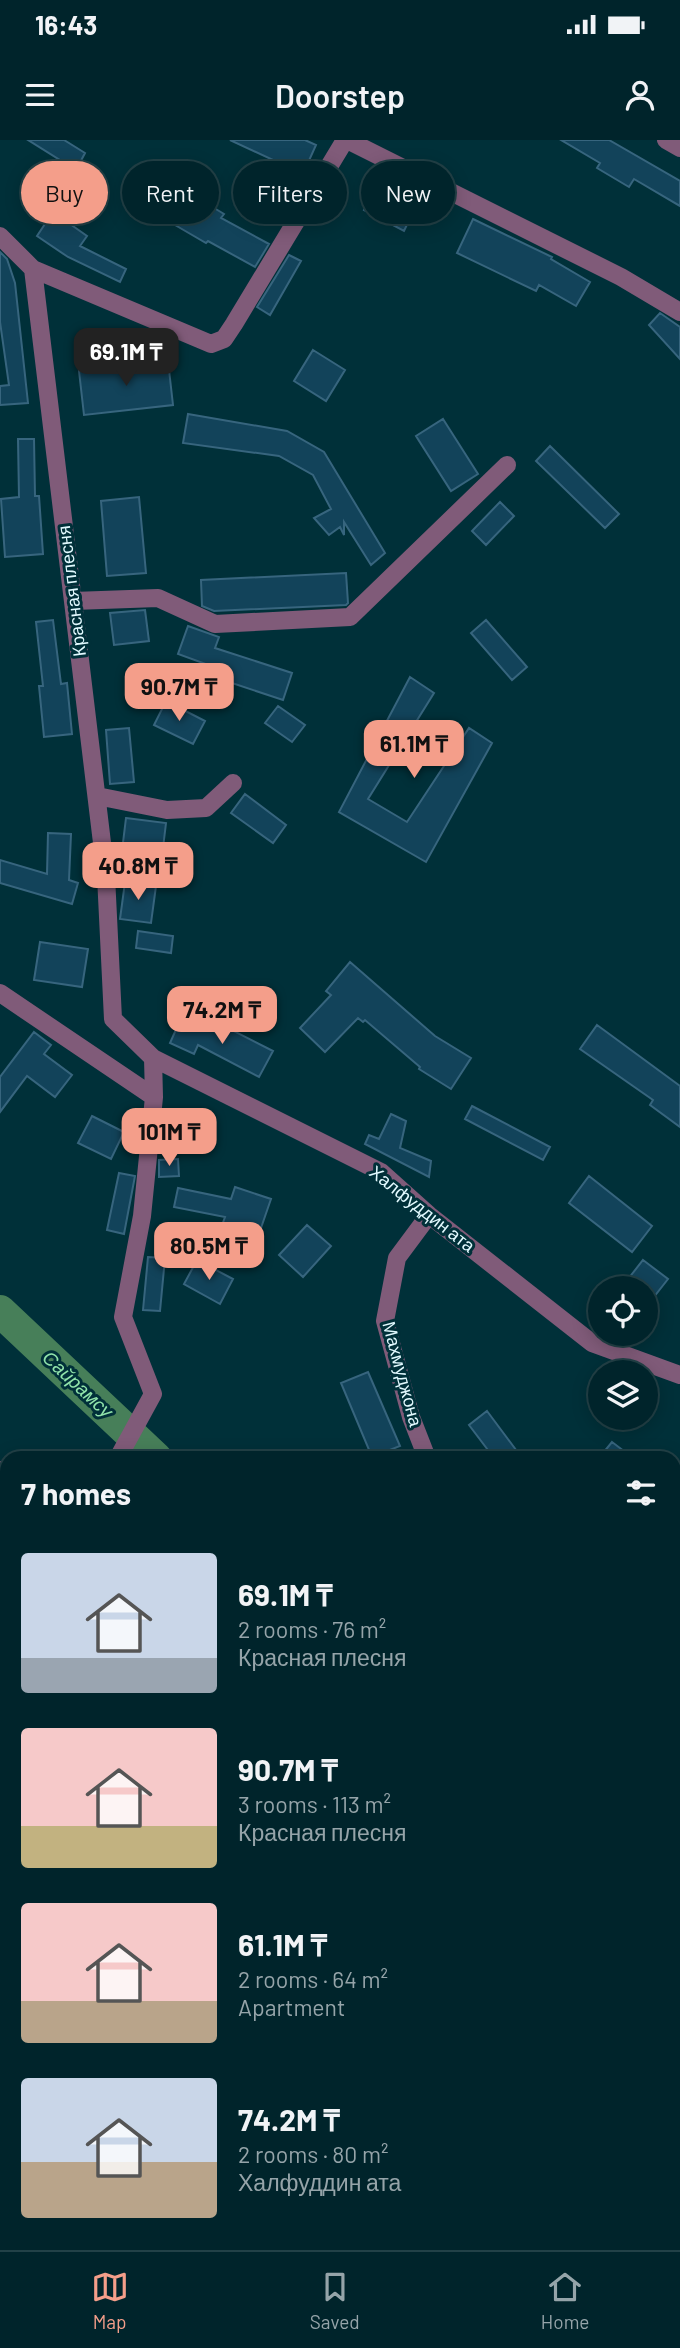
<!DOCTYPE html>
<html lang="en">
<head>
<meta charset="utf-8">
<style>
  body { margin:0; font-family:Barlow,sans-serif; background:#0e3037; color:#f1f3f6; height:100vh; display:flex; flex-direction:column; font-size:26px; white-space:nowrap }
  * { box-sizing:border-box; margin:0 }
  p { font-size:23px; color:#95a4a9 }
  .icon { flex:none; width:38px; height:38px; fill:none; stroke:currentColor; stroke-width:2; stroke-linecap:round; stroke-linejoin:round }
  .map { position:relative; flex:1; overflow:hidden }
  .side { position:absolute; left:0px; top:1311px; width:681px; height:800px; display:flex; flex-direction:column; background:#00242b; border-radius:21px 21px 0 0; box-shadow:0 4px 18px #0003,0 0 0 2px #224147 }
  .side>* { flex:none }
  .top-card { position:absolute; left:21px; top:21px; width:639px; height:63px; display:flex; gap:14px }
  .controls { position:absolute; left:588px; top:1136px; display:grid; gap:14px }
  .controls a { display:grid; place-items:center; width:70px; height:70px; border-radius:50%; background:#00242b; box-shadow:0 4px 18px #0003,0 0 0 2px #224147; font-size:35px }
  .price { position:absolute; translate:-50% -60px; padding:0 16px; border-radius:14px; background:#f49e8a; color:#111; font-size:23px; line-height:46px; filter:drop-shadow(0 2px 4px #0008) }
  .price::after { content:''; position:absolute; left:50%; top:42px; width:21px; height:16px; margin-left:-10px; background:inherit; clip-path:polygon(0 0,100% 0,50% 100%) }
  .price.on { background:#222; color:#fff }
  ul { padding:0; list-style:none }
  li { display:flex; align-items:center; gap:21px; height:175px; padding:0 21px }
  li span { display:grid; place-items:center; flex:none; width:196px; height:140px; border-radius:7px; color:#555 }
  li>.icon { margin-inline-start:auto }
  span .icon { width:84px; height:84px; fill:#fffc; stroke-width:1 }
  li b { font-size:30px }
  h2 { display:flex; justify-content:space-between; align-items:center; height:84px; padding:0 21px; font-size:30px }
  .pill { padding:0 24px; border-radius:32px; background:#00242b; box-shadow:0 4px 18px #0003,0 0 0 2px #224147; font-size:24px; line-height:63px }
  .pill.on { background:#f49e8a; color:#111 }
  .status { display:flex; justify-content:space-between; align-items:center; height:49px; padding:0 35px; background:#00242b; direction:ltr }
  .status svg { height:19px; fill:currentColor }
  header { display:flex; justify-content:space-between; align-items:center; height:91px; padding:0 21px; background:#00242b; font-size:32px; font-weight:600 }
  .tabs { display:flex; justify-content:space-around; align-items:center; height:98px; border-top:2px solid #224147; background:#00242b; font-size:19px; color:#95a4a9 }
  .tabs a { display:grid; justify-items:center; gap:4px }
  .tabs .on { color:#f49e8a }
  .map>svg:first-child { display:block }
  .lines { fill:none; stroke-linecap:round; stroke-linejoin:round }
  .river { stroke:#477f59; stroke-width:32 }
  .building { fill:#12435a; stroke:#37657e; stroke-width:2 }
  .minor { stroke:#805b79; stroke-width:18 }
  .labels { text-anchor:middle; stroke-width:6; stroke-linejoin:round; paint-order:stroke }
  .street-label { font-size:18px; fill:#e2faff; stroke:#003039 }
  .water-label { font-size:19px; font-style:italic; fill:#91e4ab; stroke:#003039 }
</style>
</head>
<body>
<div class="status"><b>16:43</b><svg viewBox="0 0 49 12"><path d="M0 12V9h3v3zM5 12V6h3v6zM10 12V3h3v9zM15 12V0h3v12zM26 1h20v11H26zM47 4h2v5h-2z"/></svg></div>
<header><svg class="icon" aria-label="menu" viewBox="0 0 24 24"><path d="M4 6h16M4 12h16M4 18h16"/></svg>Doorstep<svg class="icon" aria-label="person" viewBox="0 0 24 24"><circle cx="12" cy="8" r="4"/><path d="M4 21q1-7 8-7t8 7"/></svg></header>
<div class="map">
<svg width="680" height="2110" viewBox="0 0 680 2110">
  <rect width="100%" height="100%" fill="#003039"/>
  <g class="lines">
    <path class="river" d="M 0,1171 L 156,1318
      M 598,2104 L 603,2110"/>
  </g>
  <path class="building" d="M 28,0 L 64,0 L 85,13 L 76,30 Z
    M 230,0 L 305,0 L 316,5 L 303,34 Z
    M 561,0 L 609,0 L 680,41 L 680,66 L 634,39 L 629,47 L 597,28 L 600,23 Z
    M 378,42 L 418,62 L 404,91 L 364,70 Z
    M 181,48 L 224,74 L 221,78 L 269,104 L 255,127 L 208,101 L 206,103 L 163,78 Z
    M 53,72 L 87,96 L 80,106 L 126,129 L 120,142 L 68,117 L 37,96 Z
    M 473,79 L 552,117 L 551,119 L 590,142 L 576,166 L 539,145 L 536,151 L 457,113 Z
    M 0,112 L 7,119 L 15,143 L 28,263 L 0,265 L 0,246 L 9,245 L 0,182 Z
    M 289,115 L 301,121 L 270,175 L 257,167 Z
    M 660,173 L 680,187 L 680,219 L 649,185 Z
    M 313,210 L 345,230 L 326,261 L 294,241 Z
    M 168,221 L 173,265 L 84,275 L 79,231 Z
    M 188,274 L 287,291 L 324,312 L 385,413 L 371,425 L 344,382 L 344,395 L 340,387 L 329,395 L 314,378 L 331,369 L 313,335 L 279,316 L 183,303 Z
    M 443,279 L 478,334 L 451,351 L 416,296 Z
    M 18,299 L 34,299 L 35,356 L 39,356 L 43,414 L 5,417 L 1,359 L 19,357 Z
    M 550,306 L 619,374 L 605,388 L 536,321 Z
    M 139,357 L 146,433 L 107,436 L 101,361 Z
    M 500,362 L 514,376 L 486,405 L 472,391 Z
    M 346,433 L 348,463 L 346,465 L 214,471 L 202,466 L 201,440 Z
    M 145,470 L 149,501 L 114,505 L 110,473 Z
    M 53,480 L 61,544 L 67,543 L 72,594 L 44,597 L 39,546 L 43,546 L 36,482 Z
    M 486,480 L 527,527 L 512,540 L 471,493 Z
    M 188,486 L 219,497 L 215,508 L 292,533 L 283,560 L 220,539 L 222,530 L 178,514 Z
    M 410,537 L 434,553 L 368,659 L 407,682 L 469,588 L 492,603 L 426,722 L 339,672 Z
    M 166,561 L 205,581 L 193,604 L 154,585 Z
    M 278,566 L 305,585 L 292,602 L 265,583 Z
    M 129,588 L 134,642 L 110,644 L 106,590 Z
    M 245,654 L 286,685 L 273,703 L 231,673 Z
    M 126,678 L 166,683 L 162,716 L 122,711 Z
    M 48,693 L 71,694 L 69,740 L 78,743 L 72,764 L 0,743 L 0,720 L 47,734 Z
    M 125,742 L 156,746 L 151,783 L 120,779 Z
    M 138,791 L 173,796 L 171,813 L 136,808 Z
    M 40,802 L 88,809 L 82,847 L 34,840 Z
    M 350,822 L 435,896 L 471,918 L 451,949 L 419,929 L 420,927 L 365,880 L 363,882 L 358,878 L 325,912 L 300,888 L 331,855 L 326,851 Z
    M 182,876 L 226,897 L 230,889 L 273,911 L 259,937 L 198,905 L 194,914 L 170,903 Z
    M 597,885 L 680,946 L 680,987 L 650,965 L 653,960 L 580,909 Z
    M 34,892 L 51,905 L 44,914 L 72,935 L 55,957 L 27,936 L 0,972 L 0,937 Z
    M 472,966 L 550,1007 L 543,1020 L 465,979 Z
    M 391,974 L 406,981 L 400,1008 L 431,1021 L 429,1037 L 365,1004 L 369,995 L 379,999 Z
    M 92,976 L 124,992 L 111,1019 L 78,1003 Z
    M 178,1019 L 179,1036 L 159,1037 L 159,1020 Z
    M 119,1033 L 135,1036 L 124,1094 L 107,1090 Z
    M 589,1036 L 652,1086 L 632,1112 L 569,1063 Z
    M 235,1047 L 271,1059 L 252,1114 L 216,1102 L 225,1077 L 174,1067 L 178,1048 L 231,1059 Z
    M 307,1085 L 331,1106 L 303,1137 L 279,1115 Z
    M 148,1117 L 165,1118 L 160,1171 L 143,1170 Z
    M 197,1120 L 233,1139 L 220,1164 L 184,1144 Z
    M 643,1120 L 668,1139 L 646,1167 L 646,1148 L 621,1148 Z
    M 368,1232 L 400,1306 L 372,1317 L 341,1243 Z
    M 487,1271 L 522,1318 L 494,1318 L 469,1285 Z
    M 612,1302 L 633,1318 L 599,1318 Z"/>
  <g class="lines">
    <path class="minor" d="M 347,0 L 621,137 L 680,172
      M 666,0 L 680,8
      M 0,96 L 33,129 L 211,204 L 224,199 L 234,184 L 345,0
      M 33,129 L 106,736 L 113,879 L 153,918 L 154,957 L 142,1076 L 123,1177 L 153,1254 L 118,1318
      M 73,461 L 158,458 L 215,484 L 350,477 L 507,325
      M 97,656 L 167,670 L 206,668 L 233,643
      M 0,853 L 154,957
      M 153,918 L 381,1032 L 429,1075 L 592,1203 L 680,1235
      M 427,1318 L 411,1277 L 385,1181 L 397,1118 L 429,1075
      M 0,1330 L 7,1348
      M 0,1590 L 7,1584
      M 674,1755 L 680,1743
      M 674,1921 L 680,1940
      M 0,1931 L 7,1943
      M 0,2101 L 11,2110
      M 98,2104 L 102,2110"/>
  </g>
  <g class="labels">
    <g class="street-label">
      <text transform="translate(72 451) rotate(-97)" y="6">Красная плесня</text>
      <text transform="translate(422 1069) rotate(38)" y="6">Халфуддин ата</text>
      <text transform="translate(402 1234) rotate(75)" y="6">Махмуджона</text>
    </g>
    <g class="water-label">
      <text transform="translate(78 1244) rotate(43)" y="7">Сайрамсу</text>
    </g>
  </g>
</svg>
<div class="controls">
<a><svg class="icon" aria-label="locate" viewBox="0 0 24 24"><circle cx="12" cy="12" r="6"/><path d="M12 2v4M12 18v4M2 12h4M18 12h4"/></svg></a>
<a><svg class="icon" aria-label="layers" viewBox="0 0 24 24"><path d="M12 4l9 5-9 5-9-5zM3 14l9 5 9-5"/></svg></a>
</div>
<b class="price on" style="left:126px;top:248px">69.1M ₸</b>
<b class="price" style="left:179px;top:583px">90.7M ₸</b>
<b class="price" style="left:414px;top:640px">61.1M ₸</b>
<b class="price" style="left:138px;top:762px">40.8M ₸</b>
<b class="price" style="left:222px;top:906px">74.2M ₸</b>
<b class="price" style="left:169px;top:1028px">101M ₸</b>
<b class="price" style="left:209px;top:1142px">80.5M ₸</b>
<div class="top-card">
<a class="pill on">Buy</a>
<a class="pill">Rent</a>
<a class="pill">Filters</a>
<a class="pill">New</a>
</div>
<section class="side">
<h2>7 homes<svg class="icon" aria-label="filters" viewBox="0 0 24 24"><path d="M4 7h16M4 17h16"/><circle cx="9" cy="7" r="2"/><circle cx="15" cy="17" r="2"/></svg></h2>
<ul>
<li><span style="background:linear-gradient(#c9d6e8 75%,#9aa5b1 0)"><svg class="icon" aria-label="home" viewBox="0 0 24 24"><path d="M3 11l9-7 9 7M6 9v11h12V9"/></svg></span><div><b>69.1M ₸</b><p>2 rooms · 76 m²</p><p>Красная плесня</p></div></li>
<li><span style="background:linear-gradient(#f6c9c9 70%,#c2b280 0)"><svg class="icon" aria-label="home" viewBox="0 0 24 24"><path d="M3 11l9-7 9 7M6 9v11h12V9"/></svg></span><div><b>90.7M ₸</b><p>3 rooms · 113 m²</p><p>Красная плесня</p></div></li>
<li><span style="background:linear-gradient(#f6c9c9 70%,#b9a48a 0)"><svg class="icon" aria-label="home" viewBox="0 0 24 24"><path d="M3 11l9-7 9 7M6 9v11h12V9"/></svg></span><div><b>61.1M ₸</b><p>2 rooms · 64 m²</p><p>Apartment</p></div></li>
<li><span style="background:linear-gradient(#c9d6e8 60%,#b9a48a 0)"><svg class="icon" aria-label="home" viewBox="0 0 24 24"><path d="M3 11l9-7 9 7M6 9v11h12V9"/></svg></span><div><b>74.2M ₸</b><p>2 rooms · 80 m²</p><p>Халфуддин ата</p></div></li>
</ul>
</section>
</div>
<nav class="tabs">
<a class="on"><svg class="icon" aria-label="map" viewBox="0 0 24 24"><path d="M3 6l6-2 6 2 6-2v14l-6 2-6-2-6 2zM9 4v14M15 6v14"/></svg>Map</a>
<a><svg class="icon" aria-label="saved" viewBox="0 0 24 24"><path d="M7 4h10v16l-5-4-5 4z"/></svg>Saved</a>
<a><svg class="icon" aria-label="home" viewBox="0 0 24 24"><path d="M3 11l9-7 9 7M6 9v11h12V9"/></svg>Home</a>
</nav>
</body>
</html>
